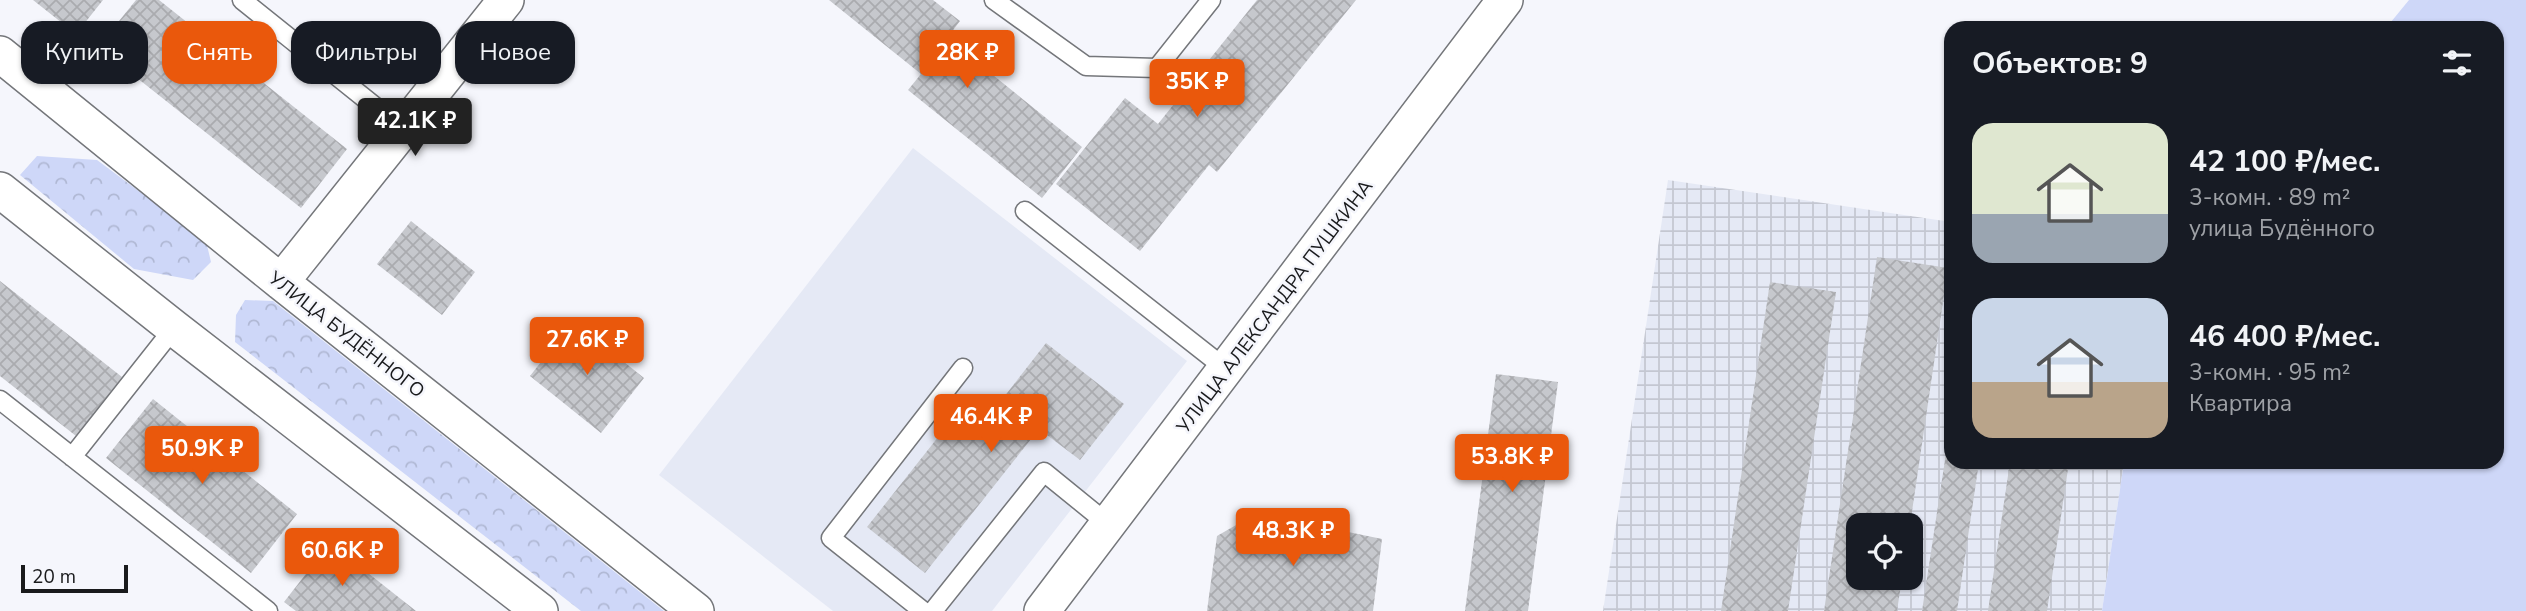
<!DOCTYPE html>
<html lang="ru">
<head>
<meta charset="utf-8">
<style>
  body { margin:0; font-family:"Nunito Sans",sans-serif; background:#242831; color:#f1f3f6; height:100vh; display:flex; flex-direction:column; font-size:26px; white-space:nowrap }
  * { box-sizing:border-box; margin:0 }
  p { font-size:23px; color:#9ea1a6 }
  .icon { flex:none; width:38px; height:38px; fill:none; stroke:currentColor; stroke-width:2; stroke-linecap:round; stroke-linejoin:round }
  .map { position:relative; flex:1; overflow:hidden }
  .details { position:absolute; left:1944px; top:21px; width:560px; height:448px; display:flex; flex-direction:column; background:#171b24; border-radius:21px; box-shadow:0 2px 5px #0004 }
  .details>* { flex:none }
  .guide { position:absolute; left:21px; top:21px; width:665px; height:63px; display:flex; gap:14px }
  .buttons { position:absolute; left:1846px; top:513px; display:grid; gap:14px }
  .buttons a { display:grid; place-items:center; width:77px; height:77px; border-radius:14px; background:#171b24; box-shadow:0 2px 5px #0004; font-size:35px }
  .scale { position:absolute; left:21px; bottom:18px; width:107px; box-sizing:border-box; padding-left:7px; border:4px solid #191a1c; border-top:0; font-size:19px; line-height:24px; white-space:nowrap; color:#191a1c; -webkit-text-stroke:5px #f5f6fc; paint-order:stroke }
  .price { position:absolute; translate:-50% -60px; padding:0 16px; border-radius:7px; background:#ea580c; color:#fff; font-size:23px; line-height:46px; filter:drop-shadow(0 2px 4px #0008) }
  .price::after { content:''; position:absolute; left:50%; top:42px; width:21px; height:16px; margin-left:-10px; background:inherit; clip-path:polygon(0 0,100% 0,50% 100%) }
  .price.selected { background:#222; color:#fff }
  ul { padding:0; list-style:none }
  li { display:flex; align-items:center; gap:21px; height:175px; padding:0 28px }
  li span { display:grid; place-items:center; flex:none; width:196px; height:140px; border-radius:21px; color:#555 }
  li>.icon { margin-inline-start:auto }
  span .icon { width:84px; height:84px; fill:#fffc; stroke-width:1 }
  li b { font-size:30px }
  h2 { display:flex; justify-content:space-between; align-items:center; height:84px; padding:0 28px; font-size:30px }
  .chip { padding:0 24px; border-radius:21px; background:#171b24; box-shadow:0 2px 5px #0004; font-size:24px; line-height:63px }
  .chip.selected { background:#ea580c; color:#fff }
  .map>svg:first-child { display:block }
  .built { fill:#e5e9f5 }
  .industrial { fill:url(#industrial-grid); fill-rule:evenodd }
  .green { fill:#ced7f8 }
  .forest { fill:url(#forest-crowns) }
  .building { fill:url(#building-cross-hatch) }
  .lines { fill:none; stroke-linecap:round; stroke-linejoin:round }
  .service-casing { stroke:#74767a; stroke-width:21 }
  .minor-casing { stroke:#74767a; stroke-width:38 }
  .service { stroke:#fff; stroke-width:18 }
  .minor { stroke:#fff; stroke-width:35 }
  .labels { text-anchor:middle; stroke-width:5; stroke-linejoin:round; paint-order:stroke }
  .street-label { font-size:19px; fill:#191a1c; stroke:#f5f6fc }
</style>
</head>
<body>
<div class="map">
<svg width="2526" height="611" viewBox="0 0 2526 611">
  <defs>
    <pattern id="industrial-grid" width="8" height="8" patternUnits="userSpaceOnUse" patternTransform="scale(1.75)"><rect width="8" height="8" fill="#e5e9f5"/><path d="M0 4h8M4 0v8" fill="none" stroke="#c4c7d1"/></pattern>
    <pattern id="forest-crowns" width="20" height="18" patternUnits="userSpaceOnUse" patternTransform="scale(1.75)"><rect width="20" height="18" fill="#ced7f8"/><path d="M2 6a3 3 0 1 1 6 0M12 15a3 3 0 1 1 6 0" fill="none" stroke="#b0b8d4"/></pattern>
    <pattern id="building-cross-hatch" width="8" height="8" patternUnits="userSpaceOnUse" patternTransform="scale(1.75)"><rect width="8" height="8" fill="#c6c8cd"/><path d="M0 0l8 8M0 8l8-8" fill="none" stroke="#aaabaf"/></pattern>
  </defs>
  <rect width="100%" height="100%" fill="#f5f6fc"/>
  <path class="built" d="M 913,148 L 1187,361 L 992,611 L 833,611 L 659,475 Z"/>
  <path class="industrial" d="M 1668,180 L 1951,222 L 1951,462 L 2124,462 L 2102,611 L 1603,611 ZM 1858,525 L 1911,525 L 1911,578 L 1858,578 Z"/>
  <path class="green" d="M 2409,0 L 2526,0 L 2526,611 L 2102,611 L 2124,462 L 2497,462 L 2497,28 L 2386,28 Z"/>
  <path class="forest" d="M 37,156 L 97,160 L 206,241 L 211,262 L 193,280 L 134,269 L 20,175 Z
    M 245,300 L 273,301 L 664,611 L 581,611 L 235,342 L 236,315 Z"/>
  <path class="building" d="M 33,0 L 103,0 L 76,34 Z
    M 136,0 L 159,0 L 347,149 L 301,208 L 98,47 Z
    M 829,0 L 933,0 L 960,21 L 947,38 L 1082,147 L 1042,198 L 908,90 L 921,74 Z
    M 1257,0 L 1356,0 L 1217,172 L 1209,165 L 1140,251 L 1056,184 L 1125,98 L 1158,124 Z
    M 411,221 L 475,272 L 442,315 L 377,264 Z
    M 1877,257 L 1948,268 L 1910,525 L 1858,525 L 1858,578 L 1902,578 L 1897,611 L 1824,611 Z
    M 0,281 L 122,377 L 76,436 L 0,376 Z
    M 1770,282 L 1836,292 L 1788,611 L 1721,611 Z
    M 573,321 L 644,378 L 601,433 L 530,376 Z
    M 1046,343 L 1124,404 L 1080,460 L 1039,429 L 925,573 L 867,527 L 965,403 L 986,420 Z
    M 1496,374 L 1558,382 L 1528,611 L 1465,611 Z
    M 153,399 L 297,514 L 251,573 L 106,458 Z
    M 1950,427 L 1951,462 L 1979,462 L 1957,611 L 1922,611 Z
    M 2010,462 L 2069,462 L 2047,611 L 1988,611 Z
    M 1257,513 L 1382,539 L 1373,611 L 1207,611 L 1217,536 Z
    M 330,543 L 416,611 L 296,611 L 284,602 Z"/>
  <g class="lines">
    <g class="service-casing">
      <path id="service" d="M 242,0 L 403,129
        M 994,0 L 1086,66 L 1157,68 L 1211,0
        M 1025,211 L 1226,369
        M 0,400 L 268,611
        M 72,457 L 174,328
        M 923,611 L 831,538 L 963,368
        M 933,611 L 1044,472 L 1108,524"/>
    </g>
    <g class="minor-casing">
      <path id="minor" d="M 0,54 L 281,282 L 696,611
        M 0,190 L 174,328 L 540,611
        M 281,282 L 506,0
        M 1042,611 L 1505,0"/>
    </g>
    <use href="#service" class="service"/>
    <use href="#minor" class="minor"/>
  </g>
  <g class="labels">
    <g class="street-label">
      <text transform="translate(1274 306) rotate(-53)" y="7">УЛИЦА АЛЕКСАНДРА ПУШКИНА</text>
      <text transform="translate(347 334) rotate(38)" y="7">УЛИЦА БУДЁННОГО</text>
    </g>
  </g>
</svg>
<div class="buttons">
<a><svg class="icon" aria-label="locate" viewBox="0 0 24 24"><circle cx="12" cy="12" r="6"/><path d="M12 2v4M12 18v4M2 12h4M18 12h4"/></svg></a>
</div>
<div class="scale">20 m</div>
<b class="price" style="left:967px;top:90px">28K ₽</b>
<b class="price" style="left:1197px;top:119px">35K ₽</b>
<b class="price selected" style="left:415px;top:158px">42.1K ₽</b>
<b class="price" style="left:587px;top:377px">27.6K ₽</b>
<b class="price" style="left:991px;top:454px">46.4K ₽</b>
<b class="price" style="left:202px;top:486px">50.9K ₽</b>
<b class="price" style="left:1512px;top:494px">53.8K ₽</b>
<b class="price" style="left:1293px;top:568px">48.3K ₽</b>
<b class="price" style="left:342px;top:588px">60.6K ₽</b>
<div class="guide">
<a class="chip">Купить</a>
<a class="chip selected">Снять</a>
<a class="chip">Фильтры</a>
<a class="chip">Новое</a>
</div>
<section class="details">
<h2>Объектов: 9<svg class="icon" aria-label="filters" viewBox="0 0 24 24"><path d="M4 7h16M4 17h16"/><circle cx="9" cy="7" r="2"/><circle cx="15" cy="17" r="2"/></svg></h2>
<ul>
<li><span style="background:linear-gradient(#dfe7d0 65%,#9aa5b1 0)"><svg class="icon" aria-label="home" viewBox="0 0 24 24"><path d="M3 11l9-7 9 7M6 9v11h12V9"/></svg></span><div><b>42 100 ₽/мес.</b><p>3-комн. · 89 m²</p><p>улица Будённого</p></div></li>
<li><span style="background:linear-gradient(#c9d6e8 60%,#b9a48a 0)"><svg class="icon" aria-label="home" viewBox="0 0 24 24"><path d="M3 11l9-7 9 7M6 9v11h12V9"/></svg></span><div><b>46 400 ₽/мес.</b><p>3-комн. · 95 m²</p><p>Квартира</p></div></li>
</ul>
</section>
</div>
</body>
</html>
